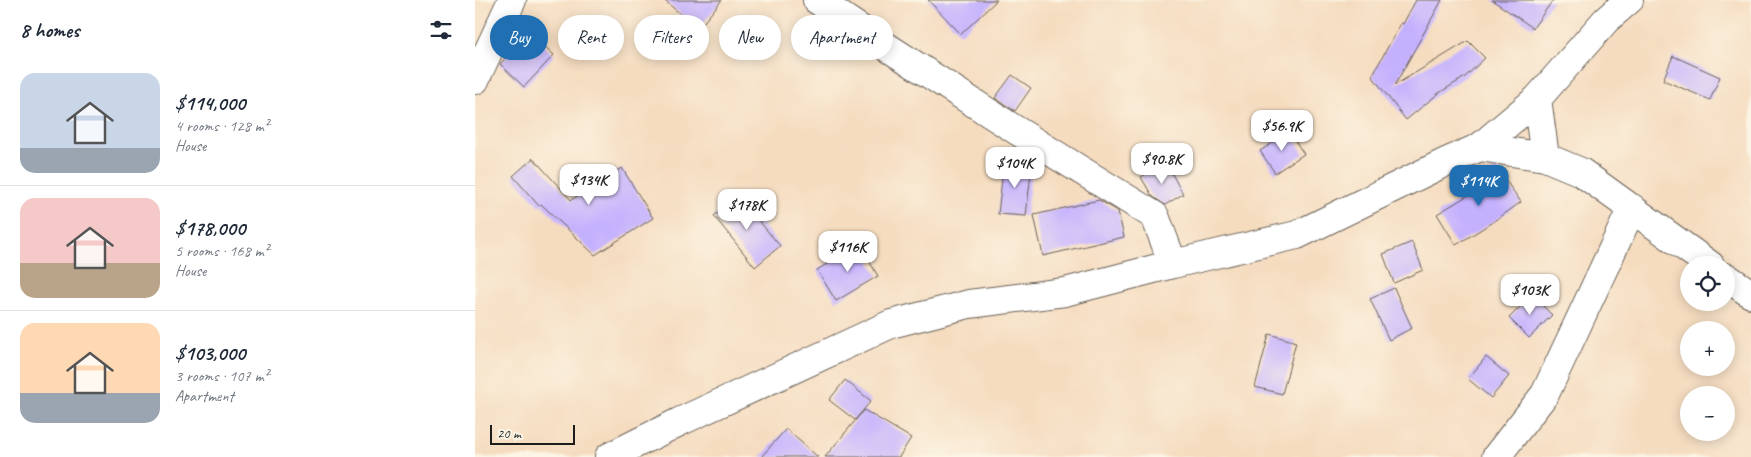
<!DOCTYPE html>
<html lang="en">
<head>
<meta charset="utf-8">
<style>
  body { margin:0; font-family:Caveat,sans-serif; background:#f2f2f3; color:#1f2937; height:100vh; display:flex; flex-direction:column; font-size:19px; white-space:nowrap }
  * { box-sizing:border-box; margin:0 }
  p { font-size:16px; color:#747a83 }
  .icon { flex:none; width:28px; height:28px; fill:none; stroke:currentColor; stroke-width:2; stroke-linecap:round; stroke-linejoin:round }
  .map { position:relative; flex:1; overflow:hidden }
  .sheet { display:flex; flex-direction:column; background:#fff; width:475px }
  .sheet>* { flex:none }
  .hud { position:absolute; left:15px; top:15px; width:475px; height:45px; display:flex; gap:10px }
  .tools { position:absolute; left:1205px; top:256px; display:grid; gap:10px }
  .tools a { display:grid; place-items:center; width:55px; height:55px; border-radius:50%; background:#fff; box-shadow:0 2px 12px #0003; font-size:25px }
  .scale { position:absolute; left:15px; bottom:12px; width:85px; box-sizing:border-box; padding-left:5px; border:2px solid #1c1c1c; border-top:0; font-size:14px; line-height:18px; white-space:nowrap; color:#1c1c1c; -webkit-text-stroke:4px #fcf5e5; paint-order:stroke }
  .price { position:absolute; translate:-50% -42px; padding:0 11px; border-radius:10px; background:#fff; color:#222; font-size:16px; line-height:32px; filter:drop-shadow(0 1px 2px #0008) }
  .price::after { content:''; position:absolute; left:50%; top:30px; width:15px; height:11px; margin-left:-8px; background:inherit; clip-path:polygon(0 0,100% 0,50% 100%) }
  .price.current { background:#1f6fb2; color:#fff }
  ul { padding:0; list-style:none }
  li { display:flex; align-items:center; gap:15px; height:125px; padding:0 20px }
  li+li { border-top:1px solid #e0e1e3 }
  li span { display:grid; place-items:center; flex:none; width:140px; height:100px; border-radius:15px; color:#555 }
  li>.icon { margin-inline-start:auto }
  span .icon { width:60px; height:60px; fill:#fffc; stroke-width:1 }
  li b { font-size:21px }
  h2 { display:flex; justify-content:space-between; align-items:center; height:60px; padding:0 20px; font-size:21px }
  .chip { padding:0 18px; border-radius:22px; background:#fff; box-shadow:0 2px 12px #0003; font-size:18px; line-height:45px }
  .chip.current { background:#1f6fb2; color:#fff }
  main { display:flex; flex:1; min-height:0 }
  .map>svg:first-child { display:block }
  .building { fill:#c4b1fe }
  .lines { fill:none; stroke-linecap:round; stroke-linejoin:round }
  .minor-casing { stroke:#685f55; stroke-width:30 }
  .minor { stroke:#fff; stroke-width:28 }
</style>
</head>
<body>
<main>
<section class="sheet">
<h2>8 homes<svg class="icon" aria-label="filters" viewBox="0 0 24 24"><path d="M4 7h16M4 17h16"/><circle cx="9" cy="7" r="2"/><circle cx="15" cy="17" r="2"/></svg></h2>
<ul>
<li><span style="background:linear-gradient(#c9d6e8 75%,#9aa5b1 0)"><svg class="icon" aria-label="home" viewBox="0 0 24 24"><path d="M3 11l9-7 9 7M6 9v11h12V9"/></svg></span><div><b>$114,000</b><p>4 rooms · 128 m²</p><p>House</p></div></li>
<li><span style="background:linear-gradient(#f6c9c9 65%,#b9a48a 0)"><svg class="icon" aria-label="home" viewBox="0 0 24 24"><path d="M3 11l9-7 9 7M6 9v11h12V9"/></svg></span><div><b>$178,000</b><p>5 rooms · 168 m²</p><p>House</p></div></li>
<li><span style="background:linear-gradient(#ffd9b3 70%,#9aa5b1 0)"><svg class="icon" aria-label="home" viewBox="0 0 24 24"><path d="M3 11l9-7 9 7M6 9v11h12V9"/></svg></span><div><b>$103,000</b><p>3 rooms · 107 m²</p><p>Apartment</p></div></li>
</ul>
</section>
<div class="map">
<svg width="1276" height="457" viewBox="0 0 1276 457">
  <rect width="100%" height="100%" fill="#fcf5e5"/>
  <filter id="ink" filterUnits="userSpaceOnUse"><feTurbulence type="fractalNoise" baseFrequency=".02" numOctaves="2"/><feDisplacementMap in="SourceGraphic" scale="10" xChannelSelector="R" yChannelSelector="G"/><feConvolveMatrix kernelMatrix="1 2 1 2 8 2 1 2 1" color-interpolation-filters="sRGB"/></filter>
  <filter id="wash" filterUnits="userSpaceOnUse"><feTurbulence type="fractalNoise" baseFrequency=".0096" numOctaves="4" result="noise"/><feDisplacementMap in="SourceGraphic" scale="20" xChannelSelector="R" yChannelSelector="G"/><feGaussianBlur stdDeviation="1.12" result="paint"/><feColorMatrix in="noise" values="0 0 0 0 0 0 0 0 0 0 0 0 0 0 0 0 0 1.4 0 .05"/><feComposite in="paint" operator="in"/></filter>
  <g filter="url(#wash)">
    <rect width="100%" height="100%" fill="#f5dcbf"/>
    <g id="blocks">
      <path class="building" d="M 189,0 L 247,0 L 223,29 Z
        M 453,0 L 522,0 L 486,34 Z
        M 941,0 L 967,0 L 920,85 L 993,41 L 1010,58 L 990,77 L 964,93 L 931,120 L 897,76 L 926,23 L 928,24 Z
        M 1017,0 L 1078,0 L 1058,28 Z
        M 54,32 L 79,55 L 49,87 L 25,64 Z
        M 1198,56 L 1245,77 L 1235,100 L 1188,80 Z
        M 537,75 L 556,88 L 540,111 L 520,98 Z
        M 814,132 L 829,154 L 800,173 L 785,151 Z
        M 58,158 L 96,200 L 147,168 L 178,218 L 120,255 L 66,204 L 64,206 L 38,176 Z
        M 529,161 L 557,164 L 551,216 L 523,214 Z
        M 691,163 L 708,194 L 690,205 L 677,196 L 666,177 Z
        M 1022,168 L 1046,202 L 1021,220 L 981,245 L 962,214 L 992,196 L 989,191 Z
        M 263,196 L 305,246 L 280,267 L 239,216 Z
        M 624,200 L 643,211 L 649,237 L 568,256 L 559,215 Z
        M 937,242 L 948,270 L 919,283 L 908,254 Z
        M 384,244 L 403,276 L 361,301 L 342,270 Z
        M 919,288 L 937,328 L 914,340 L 895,299 Z
        M 1057,295 L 1077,315 L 1054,338 L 1034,318 Z
        M 794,334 L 821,342 L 807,394 L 780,387 Z
        M 1011,357 L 1034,376 L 1016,398 L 993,379 Z
        M 370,380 L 396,401 L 380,420 L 354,400 Z
        M 389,410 L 436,438 L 424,457 L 350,457 Z
        M 311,429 L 343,457 L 286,457 Z"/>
    </g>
  </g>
  <g filter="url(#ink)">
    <use href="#blocks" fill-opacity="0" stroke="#685f55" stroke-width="1"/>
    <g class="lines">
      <g class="minor-casing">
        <path id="minor" d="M 342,0 L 409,45 L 536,127 L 680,216 L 698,264
          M 0,80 L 37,0
          M 1005,147 L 1062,99
          M 1070,157 L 1106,172 L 1235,265
          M 1251,277 L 1276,294
          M 134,457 L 204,422 L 416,324 L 494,304 L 590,292 L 698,264 L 822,235 L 971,162 L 1005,147 L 1070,157 L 1062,99 L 1131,20 L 1154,0
          M 1021,457 L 1070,394 L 1157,208"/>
      </g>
      <use href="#minor" class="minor"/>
    </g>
  </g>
</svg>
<div class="tools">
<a><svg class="icon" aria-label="locate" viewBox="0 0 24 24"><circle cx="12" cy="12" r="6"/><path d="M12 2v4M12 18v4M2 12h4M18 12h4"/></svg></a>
<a>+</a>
<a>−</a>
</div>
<div class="scale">20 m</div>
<b class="price" style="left:807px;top:152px">$56.9K</b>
<b class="price" style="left:687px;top:185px">$90.8K</b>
<b class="price" style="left:540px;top:189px">$104K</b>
<b class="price" style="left:114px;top:206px">$134K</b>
<b class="price current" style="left:1004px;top:207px">$114K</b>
<b class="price" style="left:272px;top:231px">$178K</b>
<b class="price" style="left:373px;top:273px">$116K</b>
<b class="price" style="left:1055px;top:316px">$103K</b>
<div class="hud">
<a class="chip current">Buy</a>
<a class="chip">Rent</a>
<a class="chip">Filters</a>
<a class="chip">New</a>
<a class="chip">Apartment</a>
</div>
</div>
</main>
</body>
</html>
